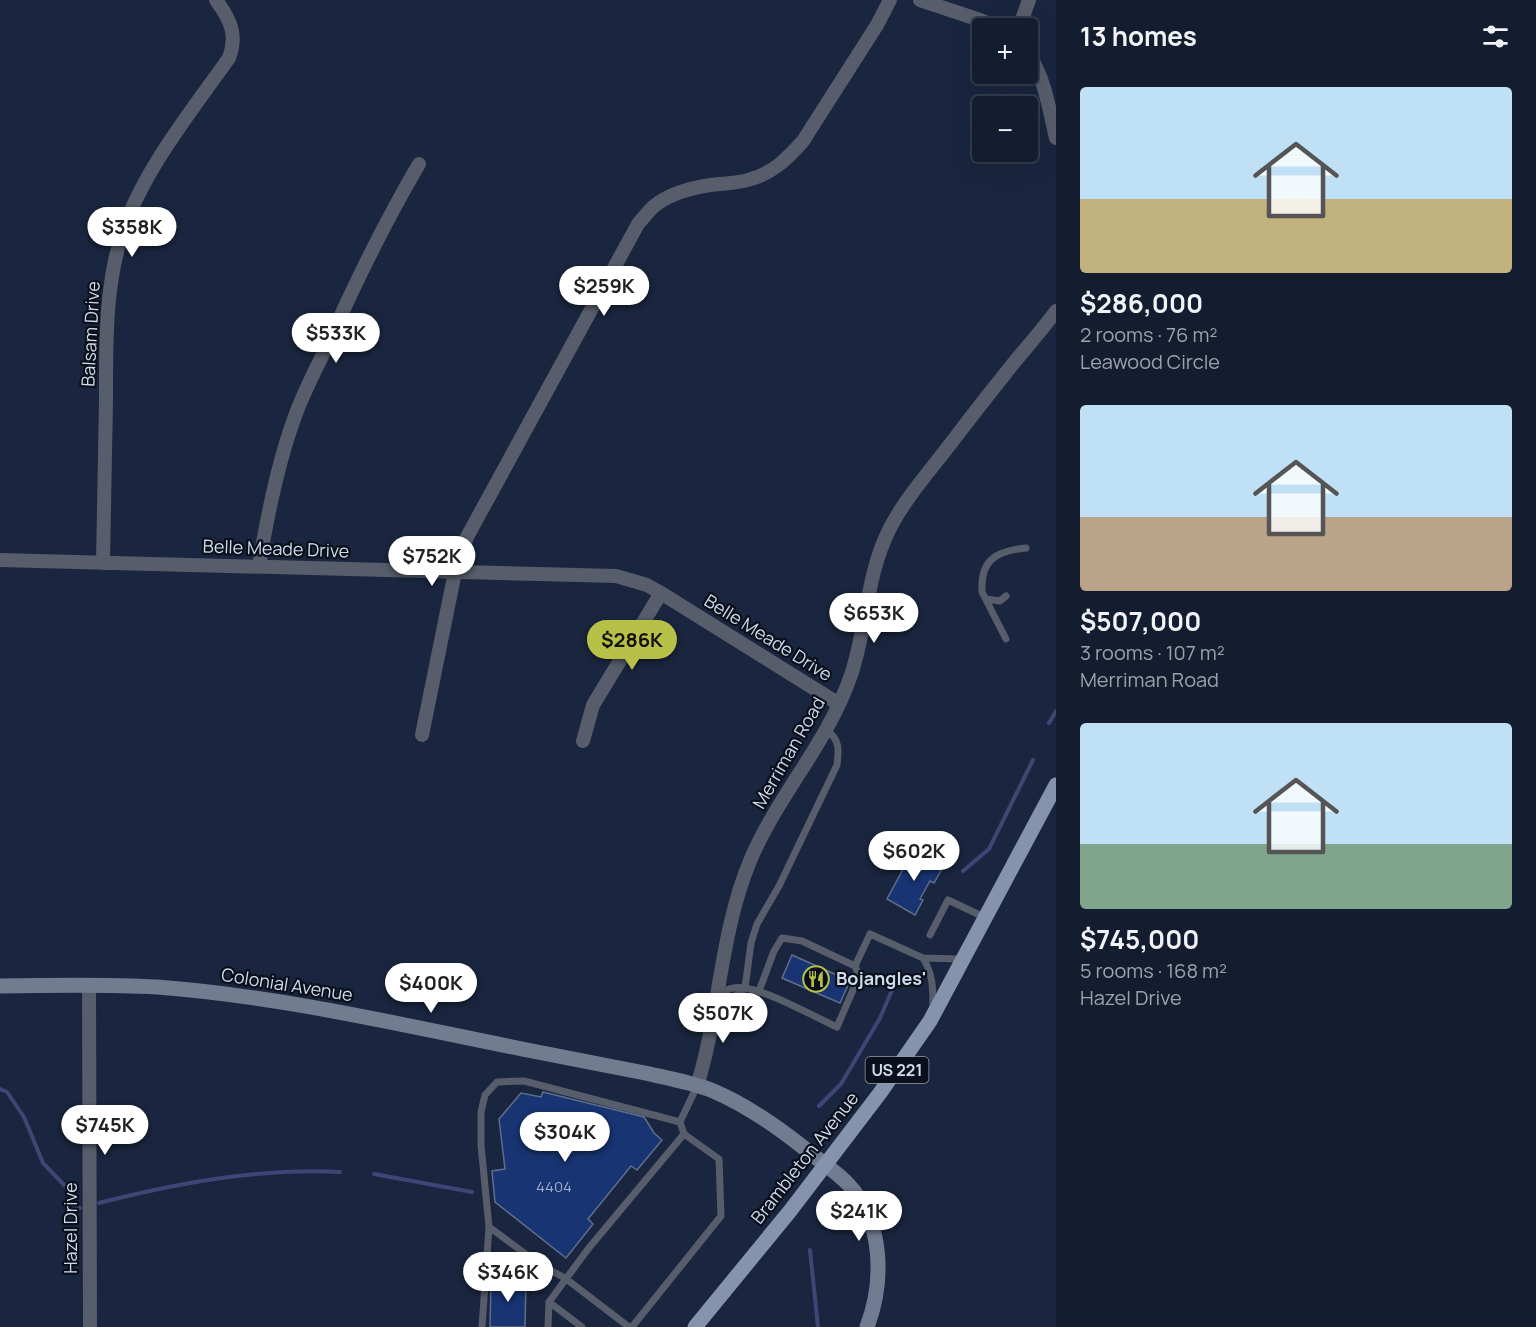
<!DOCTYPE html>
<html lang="en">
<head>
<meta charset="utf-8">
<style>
  body { margin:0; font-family:Manrope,sans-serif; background:#1d2537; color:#f1f3f6; height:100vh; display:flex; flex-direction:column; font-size:22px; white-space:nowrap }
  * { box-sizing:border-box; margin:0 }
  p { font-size:20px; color:#9da1aa }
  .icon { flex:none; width:33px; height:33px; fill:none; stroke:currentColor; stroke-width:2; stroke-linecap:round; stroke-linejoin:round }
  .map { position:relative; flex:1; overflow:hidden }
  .sheet { display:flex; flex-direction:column; background:#141c2f; width:480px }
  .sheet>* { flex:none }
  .controls { position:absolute; left:972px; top:18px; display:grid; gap:12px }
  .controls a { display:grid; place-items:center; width:66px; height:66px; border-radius:6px; background:#141c2f; box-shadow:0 6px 24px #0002,0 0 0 2px #333a4b; font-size:30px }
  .price { position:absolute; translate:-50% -51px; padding:0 14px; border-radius:21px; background:#fff; color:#222; font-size:20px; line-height:39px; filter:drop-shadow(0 2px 3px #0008) }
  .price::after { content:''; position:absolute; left:50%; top:36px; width:18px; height:14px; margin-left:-9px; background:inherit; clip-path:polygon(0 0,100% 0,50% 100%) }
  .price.on { background:#b8c147; color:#111 }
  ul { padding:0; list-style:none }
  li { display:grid; align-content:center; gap:12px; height:318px; padding:0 24px }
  li span { display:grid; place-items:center; height:186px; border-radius:6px; color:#555 }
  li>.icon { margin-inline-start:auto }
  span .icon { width:108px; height:108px; fill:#fffc; stroke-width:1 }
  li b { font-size:26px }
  h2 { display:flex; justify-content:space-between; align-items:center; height:72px; padding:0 24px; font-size:26px }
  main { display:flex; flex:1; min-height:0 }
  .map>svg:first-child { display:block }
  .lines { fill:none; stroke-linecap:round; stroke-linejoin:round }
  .stream { stroke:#3f4675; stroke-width:4 }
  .building { fill:#183472; stroke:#5f6e8b; stroke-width:1.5 }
  .path { stroke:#5a657b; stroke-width:2; stroke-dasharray:3 3; stroke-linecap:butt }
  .lane { stroke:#575d6a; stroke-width:7 }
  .street { stroke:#575d6a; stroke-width:14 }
  .secondary { stroke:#717c90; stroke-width:15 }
  .primary { stroke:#8693ad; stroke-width:15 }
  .labels { text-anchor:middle; stroke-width:4.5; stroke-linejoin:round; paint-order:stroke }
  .number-label { font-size:15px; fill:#a3b0cc }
  .shield { fill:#0a101b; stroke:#959dac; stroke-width:1.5 }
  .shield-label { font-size:16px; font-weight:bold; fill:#d1daea }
  .street-label { font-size:18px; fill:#d1daea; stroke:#0a101b }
  .poi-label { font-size:18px; font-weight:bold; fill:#d1daea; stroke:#0a101b; text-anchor:start }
</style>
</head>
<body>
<main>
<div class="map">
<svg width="1056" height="1327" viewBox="0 0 1056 1327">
  <rect width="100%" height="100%" fill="#1a263f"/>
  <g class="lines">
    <path class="stream" d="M 1049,723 L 1056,711
      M 963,871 L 989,849 L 1033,760
      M 0,1089 L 7,1092 L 24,1117 L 43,1163 L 66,1187 L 75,1209 L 80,1208
      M 819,1106 L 841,1084 L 880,1018 L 898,976
      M 374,1174 L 472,1192
      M 99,1203 C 177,1183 259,1168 340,1172
      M 810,1250 L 818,1327"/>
  </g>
  <path class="building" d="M 913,851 L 943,867 L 934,883 L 930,881 L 920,899 L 923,900 L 915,915 L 887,899 Z
    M 792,955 L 850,981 L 840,1003 L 782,978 Z
    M 543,1092 L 644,1117 L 654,1133 L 662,1140 L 637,1170 L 631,1166 L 588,1219 L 593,1224 L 566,1258 L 495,1202 L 492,1171 L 505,1169 L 499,1119 L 521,1093 L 541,1097 Z
    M 491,1279 L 526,1280 L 525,1327 L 490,1327 Z"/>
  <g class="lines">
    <path class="path" d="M 1030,40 L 1033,28"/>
    <path class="lane" d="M 986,599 L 1000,601 L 1006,596
      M 1006,639 L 982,592 C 980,559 997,551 1026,548
      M 930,935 L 948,900 L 984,917
      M 923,958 C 933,974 933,988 933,1007
      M 759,991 L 774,951 L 782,938 L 802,941 L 855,966
      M 717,994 C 726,990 734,986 744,988 C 769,991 813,1016 837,1027 L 859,976 L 855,966 L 870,934 L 923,958 L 961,959
      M 716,1012 L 745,988 L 751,943 L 757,924 L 779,886 L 837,765 C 839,750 840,739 826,730
      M 489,1227 L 542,1266 L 565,1278 L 629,1327
      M 486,1272 L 530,1274 L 542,1266
      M 482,1327 L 489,1227 L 481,1145 L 481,1112 L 485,1095 L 497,1082 L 524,1081 L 680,1122 L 697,1086
      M 548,1327 L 549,1302
      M 582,1327 L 549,1302 L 588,1249 L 684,1134
      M 632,1327 L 721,1216 L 719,1159 L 684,1134 L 680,1122"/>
    <path class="street" d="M 920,0 L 980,20 L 999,28
      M 1014,28 L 1021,22 L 1029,0
      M 1028,53 C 1045,78 1049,109 1056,138
      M 0,560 L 616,576 L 647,585 L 661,593 L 839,704
      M 103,563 C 104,508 105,453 106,399 C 106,343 105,282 124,228 C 146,167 192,110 229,58 C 238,35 230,19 216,0
      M 259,566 C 267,517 277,466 294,419 C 303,393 316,369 328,344 C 355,283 385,222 419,164
      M 422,735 L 455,572 L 467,537 L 638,224 C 643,218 648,212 653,207 C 668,194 691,188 710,185 C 724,183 737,184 751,179 C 773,173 788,158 803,141 L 877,25 L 890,0
      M 583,741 L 593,705 L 661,593
      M 89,985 L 90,1327
      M 697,1086 C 720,1012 720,933 750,861 C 777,796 828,743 851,675 C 867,628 866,576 889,530 C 902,504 922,480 941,456 C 962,429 983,401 1005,374 C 1021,353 1040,333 1056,311"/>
    <path class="secondary" d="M 0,986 C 52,985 105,984 157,987 C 278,996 403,1025 522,1049 C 563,1057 604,1065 645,1073 C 667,1078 690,1082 711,1090 C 745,1104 775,1125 804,1148 C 818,1160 836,1171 848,1184 C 884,1222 884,1282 867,1327"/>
    <path class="primary" d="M 695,1327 L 790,1211 L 880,1093 L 930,1021 L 1056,785"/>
  </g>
  <defs>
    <g id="restaurant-ring" transform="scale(1.35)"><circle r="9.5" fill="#0a101b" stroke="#b8c147" stroke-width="1.5"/><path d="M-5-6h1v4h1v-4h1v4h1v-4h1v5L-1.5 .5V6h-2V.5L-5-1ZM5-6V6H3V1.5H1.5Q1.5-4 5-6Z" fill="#b8c147"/></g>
  </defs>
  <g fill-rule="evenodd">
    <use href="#restaurant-ring" x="816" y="979"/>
  </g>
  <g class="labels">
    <g class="number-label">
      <text x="554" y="1192">4404</text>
    </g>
    <rect class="shield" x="865.5" y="1057" width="63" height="26" rx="4.5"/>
    <g class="shield-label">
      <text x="897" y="1076">US 221</text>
    </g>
    <g class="street-label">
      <text transform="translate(91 334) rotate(-87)" y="6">Balsam Drive</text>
      <text transform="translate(276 549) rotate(2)" y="6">Belle Meade Drive</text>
      <text transform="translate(768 638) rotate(32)" y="6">Belle Meade Drive</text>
      <text transform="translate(789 753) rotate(-60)" y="6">Merriman Road</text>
      <text transform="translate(287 985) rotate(9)" y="6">Colonial Avenue</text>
      <text transform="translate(805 1158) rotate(-52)" y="6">Brambleton Avenue</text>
      <text transform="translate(71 1228) rotate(-90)" y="6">Hazel Drive</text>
    </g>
    <g class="poi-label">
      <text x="836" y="985">Bojangles'</text>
    </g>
  </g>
</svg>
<div class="controls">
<a>+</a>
<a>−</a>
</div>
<b class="price" style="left:132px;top:258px">$358K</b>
<b class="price" style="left:604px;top:317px">$259K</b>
<b class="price" style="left:336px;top:364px">$533K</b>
<b class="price" style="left:432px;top:587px">$752K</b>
<b class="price" style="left:874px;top:644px">$653K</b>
<b class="price on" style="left:632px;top:671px">$286K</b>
<b class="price" style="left:914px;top:882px">$602K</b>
<b class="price" style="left:431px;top:1014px">$400K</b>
<b class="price" style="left:723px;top:1044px">$507K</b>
<b class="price" style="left:105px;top:1156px">$745K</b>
<b class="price" style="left:565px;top:1163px">$304K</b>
<b class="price" style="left:859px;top:1242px">$241K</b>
<b class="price" style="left:508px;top:1303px">$346K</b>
</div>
<section class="sheet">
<h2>13 homes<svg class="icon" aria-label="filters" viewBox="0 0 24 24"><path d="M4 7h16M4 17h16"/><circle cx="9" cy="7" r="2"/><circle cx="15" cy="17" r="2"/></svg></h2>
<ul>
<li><span style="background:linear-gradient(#bfe0f5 60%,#c2b280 0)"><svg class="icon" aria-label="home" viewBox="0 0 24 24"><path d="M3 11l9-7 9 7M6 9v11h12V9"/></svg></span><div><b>$286,000</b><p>2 rooms · 76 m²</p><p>Leawood Circle</p></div></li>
<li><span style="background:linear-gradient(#bfe0f5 60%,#b9a48a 0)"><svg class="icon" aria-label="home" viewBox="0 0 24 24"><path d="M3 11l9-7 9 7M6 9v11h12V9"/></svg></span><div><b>$507,000</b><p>3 rooms · 107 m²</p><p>Merriman Road</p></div></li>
<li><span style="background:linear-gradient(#bfe0f5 65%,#7fa58c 0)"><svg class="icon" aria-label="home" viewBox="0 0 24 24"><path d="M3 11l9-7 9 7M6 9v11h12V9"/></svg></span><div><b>$745,000</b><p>5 rooms · 168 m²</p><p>Hazel Drive</p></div></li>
</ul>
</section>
</main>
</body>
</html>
